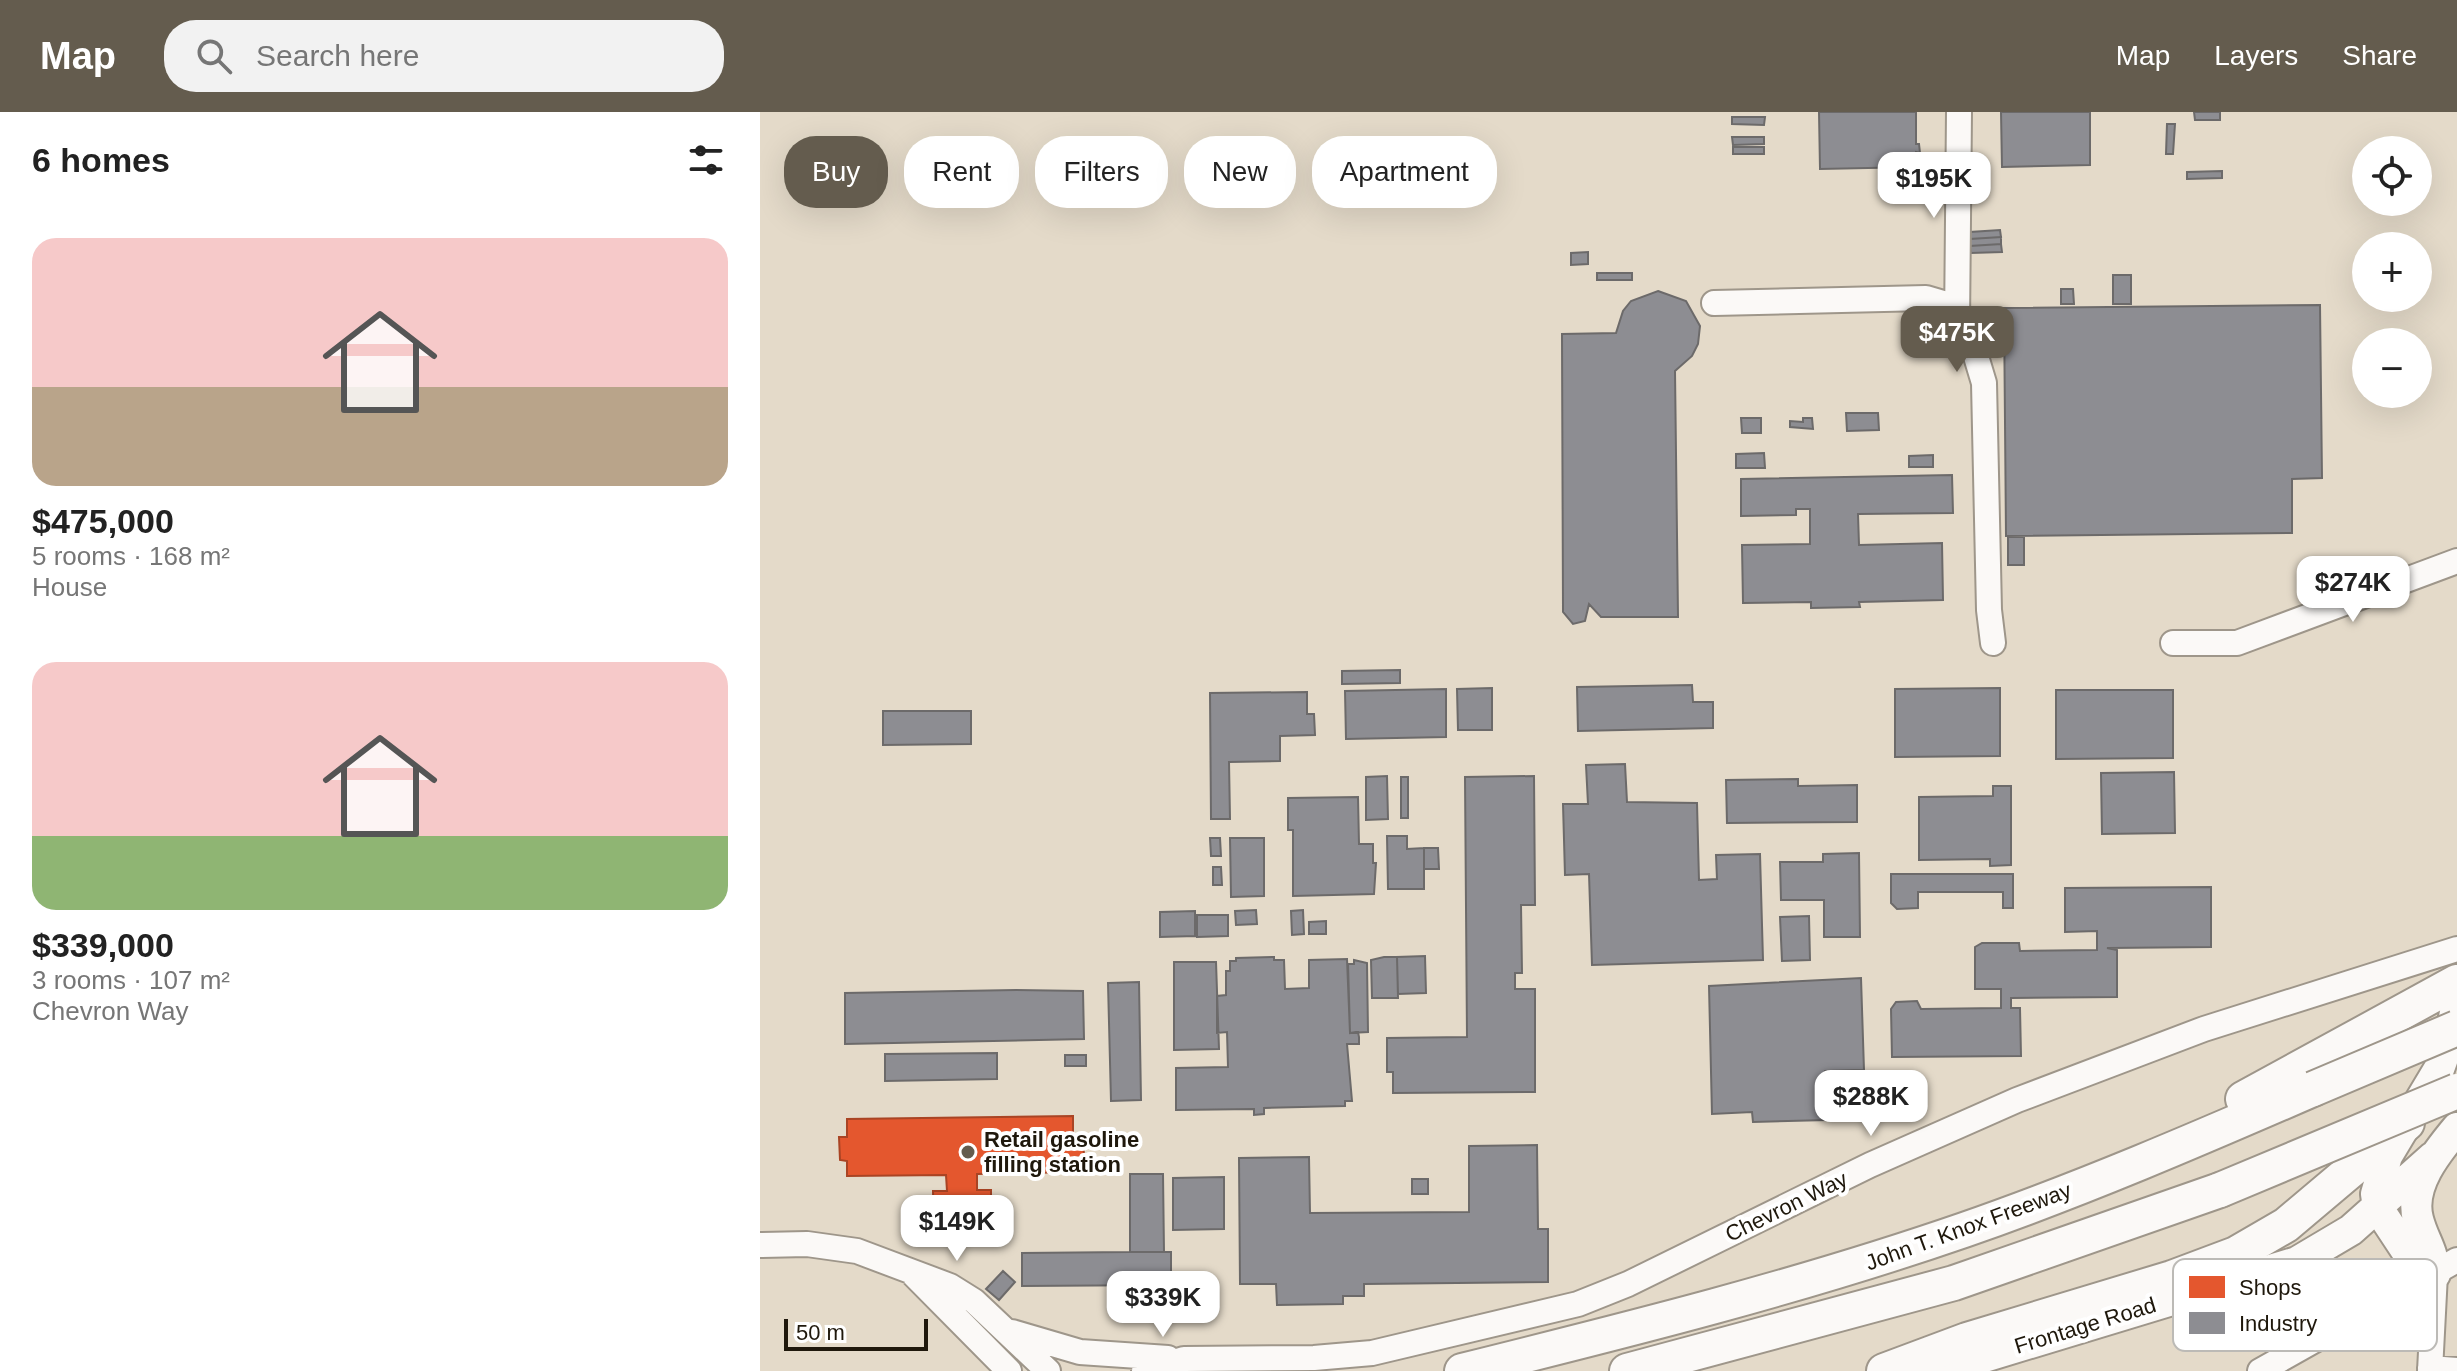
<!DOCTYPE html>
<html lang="en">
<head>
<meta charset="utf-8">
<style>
  body { margin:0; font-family:Helvetica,sans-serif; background:#f2f2f2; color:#222; height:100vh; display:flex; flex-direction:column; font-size:30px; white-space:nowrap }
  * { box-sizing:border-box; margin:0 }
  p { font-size:26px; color:#767676 }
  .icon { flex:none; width:44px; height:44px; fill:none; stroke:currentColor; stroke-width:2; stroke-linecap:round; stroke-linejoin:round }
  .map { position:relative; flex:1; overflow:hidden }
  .side { display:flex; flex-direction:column; background:#fff; width:760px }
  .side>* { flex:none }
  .top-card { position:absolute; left:24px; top:24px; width:760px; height:72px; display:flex; gap:16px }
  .fabs { position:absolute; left:1592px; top:24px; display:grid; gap:16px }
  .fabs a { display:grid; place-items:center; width:80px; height:80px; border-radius:50%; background:#fff; box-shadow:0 8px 32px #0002; font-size:40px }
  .scale { position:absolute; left:24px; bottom:20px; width:144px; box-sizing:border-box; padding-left:8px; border:4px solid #1f180c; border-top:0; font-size:22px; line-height:28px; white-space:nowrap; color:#1f180c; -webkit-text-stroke:6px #fff; paint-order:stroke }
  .price { position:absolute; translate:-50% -68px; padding:0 18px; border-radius:16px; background:#fff; color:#222; font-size:26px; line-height:52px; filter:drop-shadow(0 2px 4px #0008) }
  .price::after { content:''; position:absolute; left:50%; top:48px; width:24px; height:18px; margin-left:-12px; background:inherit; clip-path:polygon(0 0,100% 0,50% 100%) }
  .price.current { background:#645c4e; color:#fff }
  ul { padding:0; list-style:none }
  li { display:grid; align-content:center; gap:16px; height:424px; padding:0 32px }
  li span { display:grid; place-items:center; height:248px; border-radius:24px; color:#555 }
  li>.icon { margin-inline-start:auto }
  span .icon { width:144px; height:144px; fill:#fffc; stroke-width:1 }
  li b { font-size:34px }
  h2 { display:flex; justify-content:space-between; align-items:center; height:96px; padding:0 32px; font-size:34px }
  .chip { padding:0 28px; border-radius:32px; background:#fff; box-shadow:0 8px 32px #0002; font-size:28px; line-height:72px }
  .chip.current { background:#645c4e; color:#fff }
  header { display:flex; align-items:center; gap:48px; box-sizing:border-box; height:112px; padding:0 40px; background:#645c4e; color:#fff }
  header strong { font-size:38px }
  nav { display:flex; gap:44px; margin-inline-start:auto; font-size:28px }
  .search { width:560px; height:72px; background:#f2f2f2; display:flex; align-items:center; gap:20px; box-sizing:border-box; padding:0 28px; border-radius:32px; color:#767676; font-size:30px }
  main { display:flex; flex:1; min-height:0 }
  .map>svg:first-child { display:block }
  .shops { fill:#e4572e; stroke:#a94424; stroke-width:2 }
  .industry { fill:#8d8d92; stroke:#6c6a6a; stroke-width:2 }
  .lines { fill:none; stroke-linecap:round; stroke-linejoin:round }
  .minor-casing { stroke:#9e968a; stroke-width:28 }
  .major-casing { stroke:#9e968a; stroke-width:34 }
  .highway-casing { stroke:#9e968a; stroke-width:38 }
  .minor { stroke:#fbf9f7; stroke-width:24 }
  .major { stroke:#fbf9f7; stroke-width:30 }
  .highway { stroke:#fbf9f7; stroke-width:34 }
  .highway-bridge-casing { stroke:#9e968a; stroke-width:38; stroke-linecap:butt }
  .highway-bridge { stroke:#fbf9f7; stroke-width:34 }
  .poi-dot { fill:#645c4e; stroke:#fff; stroke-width:3 }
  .labels { text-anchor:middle; stroke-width:8; stroke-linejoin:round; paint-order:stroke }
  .poi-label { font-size:22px; font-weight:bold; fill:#1f180c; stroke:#fff; text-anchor:start }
  .street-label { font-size:22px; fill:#1f180c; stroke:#fff }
  .key { fill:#fff; stroke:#bcbab6; stroke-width:2 }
  .key-label { font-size:22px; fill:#1f180c }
</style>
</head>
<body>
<header>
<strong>Map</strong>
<div class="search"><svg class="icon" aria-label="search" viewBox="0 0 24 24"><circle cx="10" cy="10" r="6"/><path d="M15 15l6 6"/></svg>Search here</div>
<nav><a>Map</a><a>Layers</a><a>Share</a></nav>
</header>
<main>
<section class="side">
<h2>6 homes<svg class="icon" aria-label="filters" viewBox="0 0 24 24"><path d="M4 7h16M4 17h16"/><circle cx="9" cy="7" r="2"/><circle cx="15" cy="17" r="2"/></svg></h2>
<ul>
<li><span style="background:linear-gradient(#f6c9c9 60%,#b9a48a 0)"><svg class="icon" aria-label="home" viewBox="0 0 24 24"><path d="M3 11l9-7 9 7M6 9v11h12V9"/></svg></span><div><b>$475,000</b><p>5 rooms · 168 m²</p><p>House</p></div></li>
<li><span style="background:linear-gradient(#f6c9c9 70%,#8fb573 0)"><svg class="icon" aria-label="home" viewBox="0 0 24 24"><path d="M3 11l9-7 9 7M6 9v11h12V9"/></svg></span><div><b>$339,000</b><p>3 rooms · 107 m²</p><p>Chevron Way</p></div></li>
</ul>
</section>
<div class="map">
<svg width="1697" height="1259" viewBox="0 0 1697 1259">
  <rect width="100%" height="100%" fill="#e4dac9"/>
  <path class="shops" d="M 313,1004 L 313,1023 L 323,1022 L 324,1045 L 313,1045 L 314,1060 L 217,1062 L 217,1078 L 231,1078 L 231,1130 L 174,1131 L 173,1079 L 187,1079 L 186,1063 L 87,1064 L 87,1049 L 80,1048 L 79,1025 L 87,1025 L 87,1007 Z"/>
  <path class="industry" d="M 1059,0 L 1156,0 L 1156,32 L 1159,32 L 1160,41 L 1156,40 L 1156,55 L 1060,57 Z
    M 1241,0 L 1330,0 L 1330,53 L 1242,55 Z
    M 1434,0 L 1460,0 L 1460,8 L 1435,8 Z
    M 972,5 L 1005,5 L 1004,13 L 972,12 Z
    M 1407,12 L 1415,12 L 1413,42 L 1406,42 Z
    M 972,25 L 1004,25 L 1004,32 L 973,33 Z
    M 973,35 L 1004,35 L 1004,42 L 973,42 Z
    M 1462,59 L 1462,66 L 1427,67 L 1427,60 Z
    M 1240,118 L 1241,125 L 1210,127 L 1210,120 Z
    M 1241,125 L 1241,132 L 1210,134 L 1210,127 Z
    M 1241,132 L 1242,140 L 1211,141 L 1210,134 Z
    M 828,140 L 828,152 L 811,153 L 811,141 Z
    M 837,161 L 872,161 L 872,168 L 837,168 Z
    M 1353,163 L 1371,163 L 1371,192 L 1353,192 Z
    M 1301,177 L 1313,177 L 1314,192 L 1301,192 Z
    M 898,179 L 926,189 L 940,214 L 938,232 L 932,244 L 915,259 L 918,505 L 841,505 L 829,492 L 825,509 L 813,512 L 803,500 L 802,222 L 856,221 L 863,199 L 871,189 Z
    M 1560,193 L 1562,366 L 1532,367 L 1532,421 L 1246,424 L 1244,196 Z
    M 1086,301 L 1118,301 L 1119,318 L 1087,319 Z
    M 981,306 L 1001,306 L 1001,321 L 982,321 Z
    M 1043,306 L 1052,306 L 1053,317 L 1030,315 L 1030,309 L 1043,310 Z
    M 1004,341 L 1005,356 L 976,356 L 976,342 Z
    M 1173,343 L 1173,355 L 1149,355 L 1149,344 Z
    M 1192,363 L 1193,401 L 1098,402 L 1099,433 L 1182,431 L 1183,488 L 1099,490 L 1100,495 L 1051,496 L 1051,490 L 983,491 L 982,433 L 1050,432 L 1050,397 L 1036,397 L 1036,403 L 981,404 L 981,367 Z
    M 1248,425 L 1264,425 L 1264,453 L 1248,453 Z
    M 640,558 L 640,571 L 582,572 L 582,559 Z
    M 932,573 L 933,590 L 953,590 L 953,616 L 818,619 L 817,575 Z
    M 732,576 L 732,618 L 698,618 L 697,577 Z
    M 1240,576 L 1240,644 L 1135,645 L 1135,577 Z
    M 686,577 L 686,625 L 586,627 L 585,579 Z
    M 1296,578 L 1413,578 L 1413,646 L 1296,647 Z
    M 547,580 L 547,602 L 554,602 L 555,623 L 520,624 L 520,649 L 469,650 L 470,707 L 451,707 L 450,581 Z
    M 123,599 L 211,599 L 211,632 L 123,633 Z
    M 865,652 L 867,690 L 937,691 L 939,768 L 957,767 L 956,743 L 1000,742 L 1003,848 L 832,853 L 829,762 L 805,763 L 803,692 L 828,692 L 826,653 Z
    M 1414,660 L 1415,721 L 1342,722 L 1341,661 Z
    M 627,664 L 628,707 L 606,708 L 606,665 Z
    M 774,664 L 775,793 L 761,793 L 762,861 L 755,861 L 755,877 L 775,877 L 775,980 L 633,981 L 633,960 L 627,960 L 627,926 L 707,925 L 705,665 Z
    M 641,665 L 648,665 L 648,706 L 641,706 Z
    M 1038,667 L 1038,674 L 1097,673 L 1097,710 L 967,711 L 966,668 Z
    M 1233,674 L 1251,674 L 1251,753 L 1230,754 L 1230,747 L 1159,748 L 1159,685 L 1233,684 Z
    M 598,685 L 599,732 L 613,732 L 613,751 L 616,751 L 614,782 L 533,784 L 533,718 L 528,718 L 528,686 Z
    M 627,724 L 647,724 L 647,737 L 664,736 L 664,777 L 628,777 Z
    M 450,726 L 460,726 L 461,744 L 451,744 Z
    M 470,726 L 504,726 L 504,784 L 471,785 Z
    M 664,736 L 678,736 L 679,757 L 664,757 Z
    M 1099,741 L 1100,825 L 1064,825 L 1064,788 L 1021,788 L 1020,750 L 1063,750 L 1063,742 Z
    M 453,755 L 461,755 L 462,773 L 453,773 Z
    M 1131,762 L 1253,762 L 1253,796 L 1243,796 L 1243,780 L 1158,780 L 1158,796 L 1137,797 L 1131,791 Z
    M 1451,775 L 1451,835 L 1347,836 L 1357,838 L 1357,885 L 1251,886 L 1251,896 L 1260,896 L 1261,944 L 1132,945 L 1131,897 L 1136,890 L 1157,889 L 1161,897 L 1241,896 L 1241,877 L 1215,877 L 1215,835 L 1222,831 L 1259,831 L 1260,839 L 1337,838 L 1337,819 L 1305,820 L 1305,776 Z
    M 496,798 L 497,812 L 476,813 L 475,799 Z
    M 543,798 L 544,822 L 532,823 L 531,799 Z
    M 435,799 L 435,824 L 400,825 L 400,800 Z
    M 437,803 L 468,803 L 468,824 L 437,825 Z
    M 1049,804 L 1050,848 L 1022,849 L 1020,805 Z
    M 566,809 L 566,822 L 549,822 L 549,810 Z
    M 665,844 L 666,881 L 638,882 L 637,845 Z
    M 514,845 L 514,848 L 524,848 L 525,877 L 549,876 L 549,848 L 587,847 L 590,921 L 598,920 L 599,925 L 599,932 L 587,932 L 592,989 L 585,989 L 585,994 L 504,996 L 504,1002 L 494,1003 L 494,997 L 416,998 L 416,956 L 468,955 L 467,920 L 457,921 L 457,884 L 466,883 L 466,859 L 470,859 L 470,849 L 476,849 L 476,846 Z
    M 624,845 L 637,845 L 638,886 L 612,886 L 611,848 Z
    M 594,848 L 607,851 L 608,920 L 590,921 L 588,852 L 594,852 Z
    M 414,850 L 456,850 L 459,937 L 414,938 Z
    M 1101,866 L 1104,958 L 1065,959 L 1067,1008 L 993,1010 L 992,1000 L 952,1002 L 949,874 Z
    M 379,870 L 381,988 L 351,989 L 348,871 Z
    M 256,878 L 323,879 L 324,927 L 85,932 L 85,881 Z
    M 237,941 L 237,967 L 125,969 L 125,942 Z
    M 305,943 L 326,943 L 326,954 L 305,954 Z
    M 777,1033 L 778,1117 L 788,1117 L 788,1170 L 604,1172 L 604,1184 L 583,1184 L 583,1192 L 517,1193 L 516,1172 L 480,1172 L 479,1046 L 549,1045 L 550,1101 L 709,1100 L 709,1034 Z
    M 370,1062 L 403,1062 L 404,1140 L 370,1140 Z
    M 464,1065 L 464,1117 L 413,1118 L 413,1066 Z
    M 652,1067 L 668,1067 L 668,1082 L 652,1082 Z
    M 370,1140 L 411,1140 L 411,1173 L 262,1174 L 262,1141 Z
    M 243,1159 L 255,1170 L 239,1188 L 226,1177 Z"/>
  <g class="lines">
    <g class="minor-casing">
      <path id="minor" d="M 954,191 L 1166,186 L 1183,191 L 1215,241 L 1224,271 L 1229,498 L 1233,531
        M 1197,214 L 1199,0
        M 1413,531 L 1477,531 L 1697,449
        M 0,1133 L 47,1132 L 97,1139 L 190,1174 L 214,1189 L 288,1259
        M 154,1163 L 249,1259
        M 252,1220 L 320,1240 L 408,1246
        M 1670,1256 L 1697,1258
        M 384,1259 L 424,1247 L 554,1246 L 612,1241 L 818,1192 L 868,1172 L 1110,1053 L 1257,988 L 1444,917 L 1697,837
        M 1500,1259 L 1697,1148
        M 1670,1259 L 1675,1162"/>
    </g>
    <g class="major-casing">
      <path id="major" d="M 1675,1162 L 1653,1149 L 1618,1096 L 1616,1082 L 1627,1044 L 1679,957 L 1690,926 L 1697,890
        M 1675,1162 C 1672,1134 1664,1130 1658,1107 C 1649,1074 1677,1040 1697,1016
        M 1178,1259 L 1537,1150 L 1591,1118 L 1673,1045"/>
    </g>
    <g class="highway-casing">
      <path id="highway" d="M 1483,987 L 1697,870
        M 702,1259 C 871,1217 1039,1175 1204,1118 C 1322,1077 1438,1027 1553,977
        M 867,1259 L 1194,1171 L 1460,1078
        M 1124,1259 L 1207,1228 L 1412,1166 L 1476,1142 L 1526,1113 L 1647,1011"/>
    </g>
    <use href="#minor" class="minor"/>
    <use href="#major" class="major"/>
    <use href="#highway" class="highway"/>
    <g class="highway-bridge-casing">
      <path id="highway-bridge" d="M 1553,977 L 1697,916
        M 1460,1078 L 1697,979"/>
    </g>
    <use href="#highway-bridge" class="highway-bridge"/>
  </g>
  <circle class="poi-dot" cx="208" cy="1040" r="8"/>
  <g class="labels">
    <g class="poi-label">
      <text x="224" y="1035">Retail gasoline<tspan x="224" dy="25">filling station</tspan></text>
    </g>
    <g class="street-label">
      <text transform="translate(1026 1094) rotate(-26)" y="8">Chevron Way</text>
      <text transform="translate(1208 1114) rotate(-20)" y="8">John T. Knox Freeway</text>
      <text transform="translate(1325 1213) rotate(-17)" y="8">Frontage Road</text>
    </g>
  </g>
  <rect x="1413" y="1147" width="264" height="92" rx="12" class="key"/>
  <rect x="1429" y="1164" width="36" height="22" fill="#e4572e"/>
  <rect x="1429" y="1200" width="36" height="22" fill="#8d8d92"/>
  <g class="key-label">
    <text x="1479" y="1183">Shops</text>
    <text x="1479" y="1219">Industry</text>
  </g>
</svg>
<div class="fabs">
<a><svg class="icon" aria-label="locate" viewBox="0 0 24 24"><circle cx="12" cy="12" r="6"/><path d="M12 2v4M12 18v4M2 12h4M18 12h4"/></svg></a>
<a>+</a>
<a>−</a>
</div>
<div class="scale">50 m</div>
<b class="price" style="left:1174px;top:108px">$195K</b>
<b class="price current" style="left:1197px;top:262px">$475K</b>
<b class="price" style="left:1593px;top:512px">$274K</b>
<b class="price" style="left:1111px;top:1026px">$288K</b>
<b class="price" style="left:197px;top:1151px">$149K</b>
<b class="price" style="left:403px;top:1227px">$339K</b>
<div class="top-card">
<a class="chip current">Buy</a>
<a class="chip">Rent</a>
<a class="chip">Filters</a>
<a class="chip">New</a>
<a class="chip">Apartment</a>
</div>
</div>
</main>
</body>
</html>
